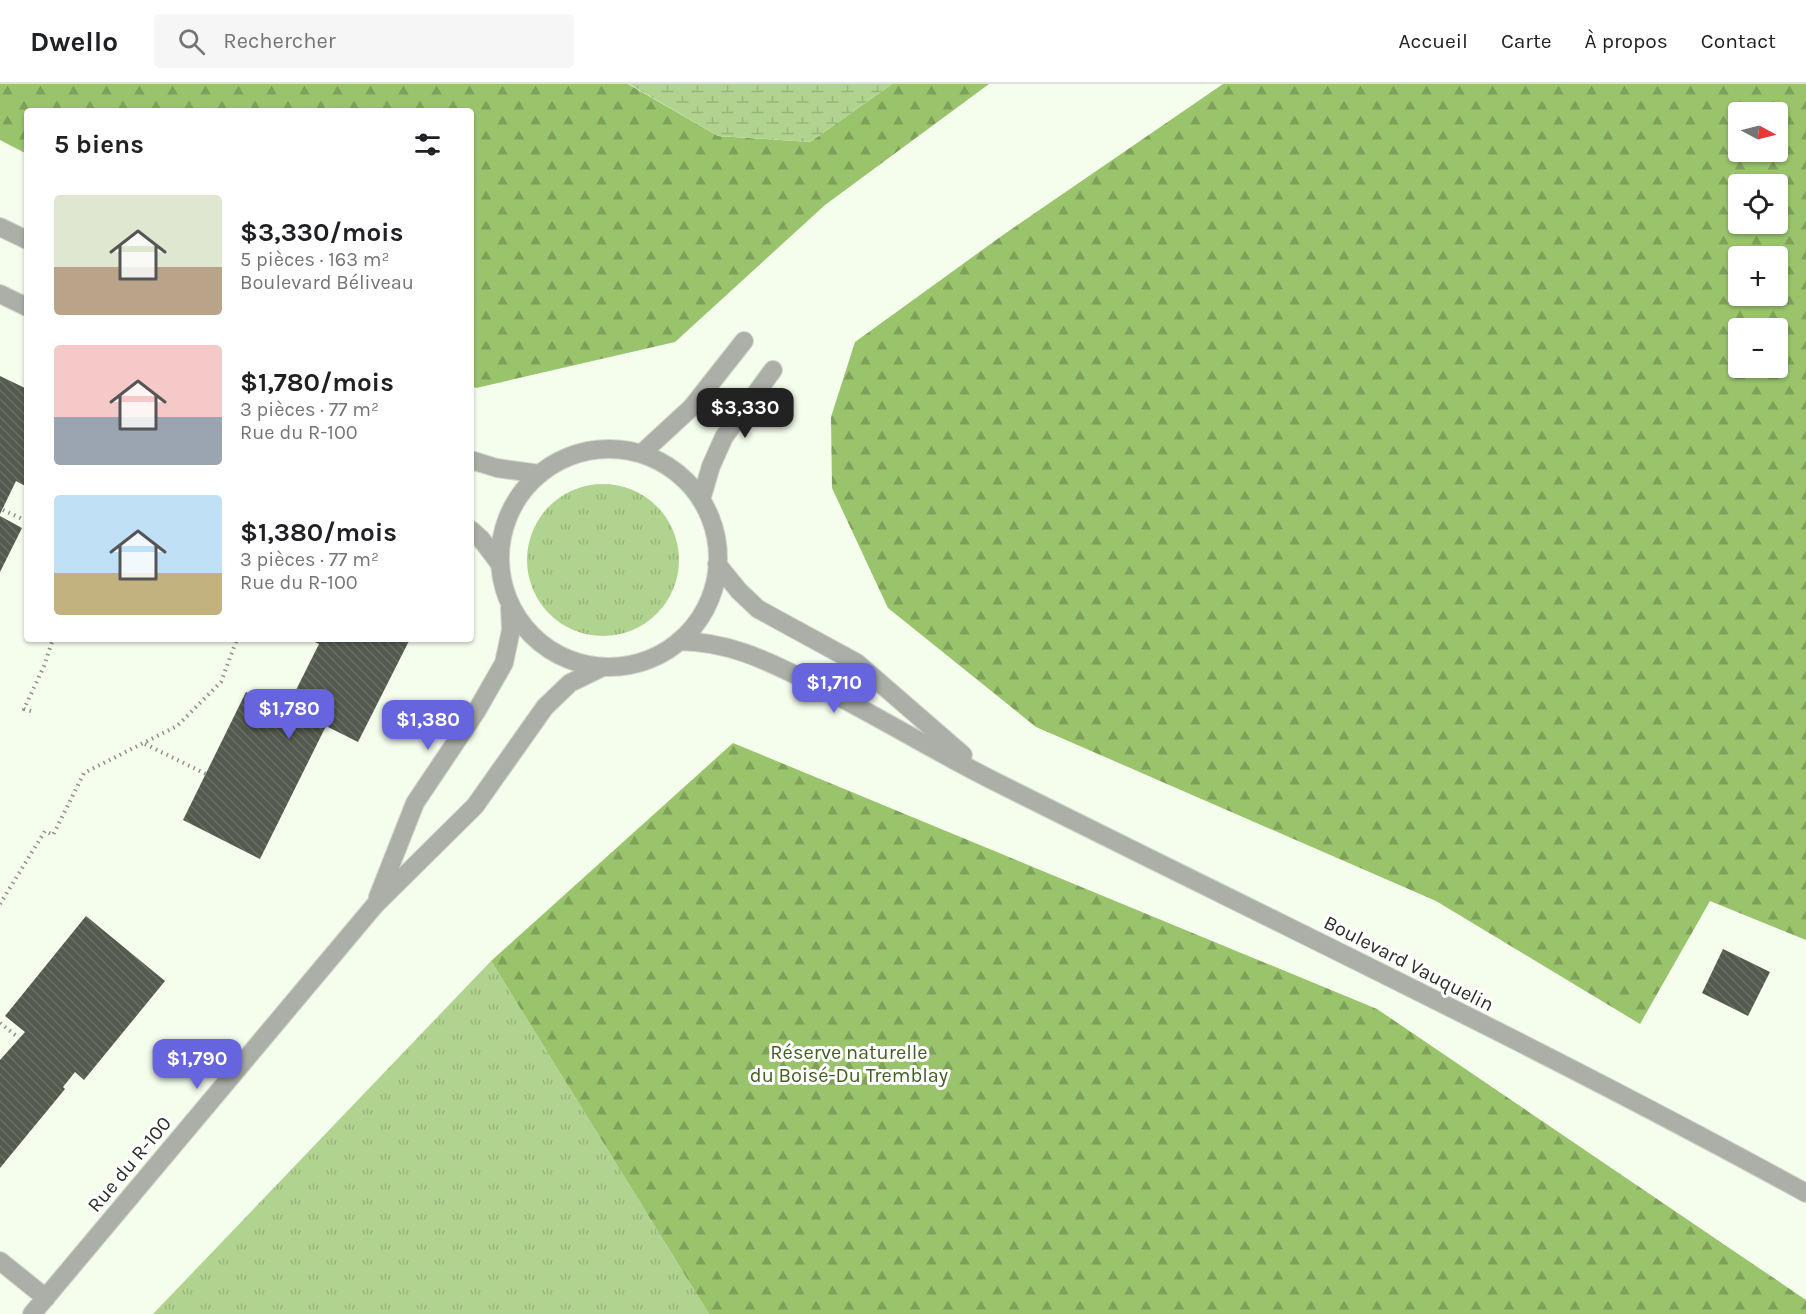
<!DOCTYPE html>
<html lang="fr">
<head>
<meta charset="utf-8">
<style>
  body { margin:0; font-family:Karla,sans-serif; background:#f6f6f6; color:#202124; height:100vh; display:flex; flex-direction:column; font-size:22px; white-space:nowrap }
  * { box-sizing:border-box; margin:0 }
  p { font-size:20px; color:#757577 }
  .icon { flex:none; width:33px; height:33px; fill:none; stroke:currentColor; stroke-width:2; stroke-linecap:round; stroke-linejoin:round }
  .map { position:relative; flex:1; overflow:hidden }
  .side { position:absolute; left:24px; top:24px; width:450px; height:534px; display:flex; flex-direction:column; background:#fff; border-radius:6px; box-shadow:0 2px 4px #0004 }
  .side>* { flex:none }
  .needle { width:39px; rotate:97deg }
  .buttons { position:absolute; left:1728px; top:18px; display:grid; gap:12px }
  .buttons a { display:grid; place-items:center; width:60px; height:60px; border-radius:6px; background:#fff; box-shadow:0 2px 4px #0004; font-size:30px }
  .price { position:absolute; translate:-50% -51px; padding:0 14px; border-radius:12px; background:#6765de; color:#fff; font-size:20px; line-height:39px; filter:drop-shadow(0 2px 3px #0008) }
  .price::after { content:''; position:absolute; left:50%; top:36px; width:18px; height:14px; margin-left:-9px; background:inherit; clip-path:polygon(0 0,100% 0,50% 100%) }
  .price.on { background:#222; color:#fff }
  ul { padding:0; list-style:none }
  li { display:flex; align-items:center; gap:18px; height:150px; padding:0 30px }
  li span { display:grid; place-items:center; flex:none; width:168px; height:120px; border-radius:6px; color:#555 }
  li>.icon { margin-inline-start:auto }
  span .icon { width:72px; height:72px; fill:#fffc; stroke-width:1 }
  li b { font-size:26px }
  h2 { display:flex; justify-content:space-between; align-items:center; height:72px; padding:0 30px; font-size:26px }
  header { display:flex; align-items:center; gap:36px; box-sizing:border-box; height:84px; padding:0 30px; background:#fff; border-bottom:2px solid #e0e0e0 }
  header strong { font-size:28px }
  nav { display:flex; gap:33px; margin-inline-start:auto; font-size:21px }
  .search { width:420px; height:54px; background:#f6f6f6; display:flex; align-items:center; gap:15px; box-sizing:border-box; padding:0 21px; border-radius:6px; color:#757577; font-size:22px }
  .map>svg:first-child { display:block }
  .grass { fill:url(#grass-tufts) }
  .forest { fill:url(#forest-firs); fill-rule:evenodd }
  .wetland { fill:url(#wetland-marsh) }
  .building { fill:url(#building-back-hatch) }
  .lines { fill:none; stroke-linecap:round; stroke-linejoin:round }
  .minor-casing { stroke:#d1d8ca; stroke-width:20 }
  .path { stroke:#8d9388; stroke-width:4; stroke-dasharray:1.5 4.5; stroke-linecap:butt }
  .minor { stroke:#acafa8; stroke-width:18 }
  .labels { text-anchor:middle; stroke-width:6; stroke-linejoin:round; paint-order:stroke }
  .street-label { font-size:20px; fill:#2c2f29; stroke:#fff }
  .park-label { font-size:20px; fill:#435f23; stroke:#fff }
</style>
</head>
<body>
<header>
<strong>Dwello</strong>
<div class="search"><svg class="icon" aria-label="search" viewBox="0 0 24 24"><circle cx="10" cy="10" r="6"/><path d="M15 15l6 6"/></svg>Rechercher</div>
<nav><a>Accueil</a><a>Carte</a><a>À propos</a><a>Contact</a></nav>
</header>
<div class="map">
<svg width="1806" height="1230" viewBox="0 0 1806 1230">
  <defs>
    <pattern id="grass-tufts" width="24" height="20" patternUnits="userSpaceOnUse" patternTransform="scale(1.5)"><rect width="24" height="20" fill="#b1d390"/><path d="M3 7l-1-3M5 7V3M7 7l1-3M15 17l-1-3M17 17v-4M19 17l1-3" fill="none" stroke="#98b57c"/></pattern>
    <pattern id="forest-firs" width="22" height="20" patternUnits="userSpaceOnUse" patternTransform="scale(1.5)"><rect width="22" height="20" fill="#9ac46c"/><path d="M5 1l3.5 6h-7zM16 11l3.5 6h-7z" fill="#7ea059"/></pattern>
    <pattern id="wetland-marsh" width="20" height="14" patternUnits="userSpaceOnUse" patternTransform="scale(1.5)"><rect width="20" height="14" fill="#b1d390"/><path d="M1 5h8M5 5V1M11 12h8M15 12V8" fill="none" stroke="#98b57c"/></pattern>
    <pattern id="building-back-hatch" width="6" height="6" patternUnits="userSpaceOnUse" patternTransform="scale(1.5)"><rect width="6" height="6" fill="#545b4e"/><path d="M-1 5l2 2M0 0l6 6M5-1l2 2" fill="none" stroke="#6a6f65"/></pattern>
  </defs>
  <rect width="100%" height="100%" fill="#f5fded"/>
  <path class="grass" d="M527 476a76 76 0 1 1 152 0a76 76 0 1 1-152 0Z
    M 491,877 L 709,1230 L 153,1230 Z"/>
  <path class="forest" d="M 0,0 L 628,0 L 718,52 L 810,58 L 892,0 L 989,0 L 825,121 L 675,258 L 476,304 L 471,301 L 471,27 L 27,27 L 27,70 L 0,56 Z
    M 1223,0 L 1806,0 L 1806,856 L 1710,817 L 1640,940 L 1436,817 L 1036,643 L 888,524 L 832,404 L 831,333 L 855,258 L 1003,151 ZM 1738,28 L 1778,28 L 1778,68 L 1738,68 ZM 1738,100 L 1778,100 L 1778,140 L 1738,140 ZM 1778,172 L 1778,212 L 1738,212 L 1738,172 ZM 1738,244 L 1778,244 L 1778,284 L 1738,284 Z
    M 733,659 L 1377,925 L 1806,1216 L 1806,1230 L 709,1230 L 491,877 Z"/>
  <path class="wetland" d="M 629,0 L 892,0 L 810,58 L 718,52 Z"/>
  <path class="building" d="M 0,292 L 27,305 L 27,403 L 16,397 L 0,430 Z
    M 0,432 L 22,444 L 0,488 Z
    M 308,555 L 410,555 L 358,658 L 326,642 L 260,775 L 183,736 L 246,608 L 285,628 L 319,560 Z
    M 86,832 L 165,897 L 84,996 L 75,988 L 63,1003 L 65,1005 L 0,1084 L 0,976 L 25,948 L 5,932 Z
    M 1723,865 L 1770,888 L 1748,932 L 1702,909 Z"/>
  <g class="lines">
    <g class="minor-casing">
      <path id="minor" d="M 0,143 L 27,156
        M 0,210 L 27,223
        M500 474a109 109 0 1 1 218 0a109 109 0 1 1-218 0Z
        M 641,370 L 692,323 L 744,257
        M 471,376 L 497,384 L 540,390
        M 701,416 L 711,382 L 724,353 L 773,286
        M 471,446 L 481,455 L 500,480
        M 717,480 L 739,507 L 758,525 L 857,579 L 963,671
        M 679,557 C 733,558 769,578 816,601 C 876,631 934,667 994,697 C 1265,833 1540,963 1806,1109
        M 378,813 L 415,719 L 476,628 L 504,579 L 511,546 L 510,524
        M 0,1177 L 46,1214
        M 32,1230 L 375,821 L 475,722 L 545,623 L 570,599 L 601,584"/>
    </g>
    <path class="path" d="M 3,426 L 27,437
      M 31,627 L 24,625 L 44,582 L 53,555
      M 145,660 L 206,690
      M 0,820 L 45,747 L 53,751 L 84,689 L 177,642 L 221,598 L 237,555
      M 0,939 L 19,954"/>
    <use href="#minor" class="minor"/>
  </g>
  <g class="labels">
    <g class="street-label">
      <text transform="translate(1409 879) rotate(27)" y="7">Boulevard Vauquelin</text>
      <text transform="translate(129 1080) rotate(-50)" y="7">Rue du R-100</text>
    </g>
    <g class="park-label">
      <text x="849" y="975">Réserve naturelle<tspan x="849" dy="23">du Boisé-Du Tremblay</tspan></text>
    </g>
  </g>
</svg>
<div class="buttons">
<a><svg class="needle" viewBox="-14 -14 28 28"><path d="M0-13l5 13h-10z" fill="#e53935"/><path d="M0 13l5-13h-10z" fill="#757577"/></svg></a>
<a><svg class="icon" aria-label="locate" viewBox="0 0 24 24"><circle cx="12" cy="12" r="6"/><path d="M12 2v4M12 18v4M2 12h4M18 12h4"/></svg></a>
<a>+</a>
<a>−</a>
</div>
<b class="price on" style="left:745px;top:355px">$3,330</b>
<b class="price" style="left:834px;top:630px">$1,710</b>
<b class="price" style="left:289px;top:656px">$1,780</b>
<b class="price" style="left:428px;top:667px">$1,380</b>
<b class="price" style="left:197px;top:1006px">$1,790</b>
<section class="side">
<h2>5 biens<svg class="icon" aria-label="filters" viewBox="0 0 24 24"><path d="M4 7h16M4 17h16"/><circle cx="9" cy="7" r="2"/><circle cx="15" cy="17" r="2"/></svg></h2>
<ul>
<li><span style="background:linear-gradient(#dfe7d0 60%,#b9a48a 0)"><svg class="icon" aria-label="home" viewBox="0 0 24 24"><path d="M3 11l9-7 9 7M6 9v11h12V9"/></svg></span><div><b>$3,330/mois</b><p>5 pièces · 163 m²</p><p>Boulevard Béliveau</p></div></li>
<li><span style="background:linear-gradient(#f6c9c9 60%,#9aa5b1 0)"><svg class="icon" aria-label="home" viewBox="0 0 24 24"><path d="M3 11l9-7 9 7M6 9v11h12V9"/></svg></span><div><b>$1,780/mois</b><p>3 pièces · 77 m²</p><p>Rue du R-100</p></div></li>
<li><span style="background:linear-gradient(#bfe0f5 65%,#c2b280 0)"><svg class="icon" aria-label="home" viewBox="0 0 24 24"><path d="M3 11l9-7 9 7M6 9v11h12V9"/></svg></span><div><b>$1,380/mois</b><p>3 pièces · 77 m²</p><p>Rue du R-100</p></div></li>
</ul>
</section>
</div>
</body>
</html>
